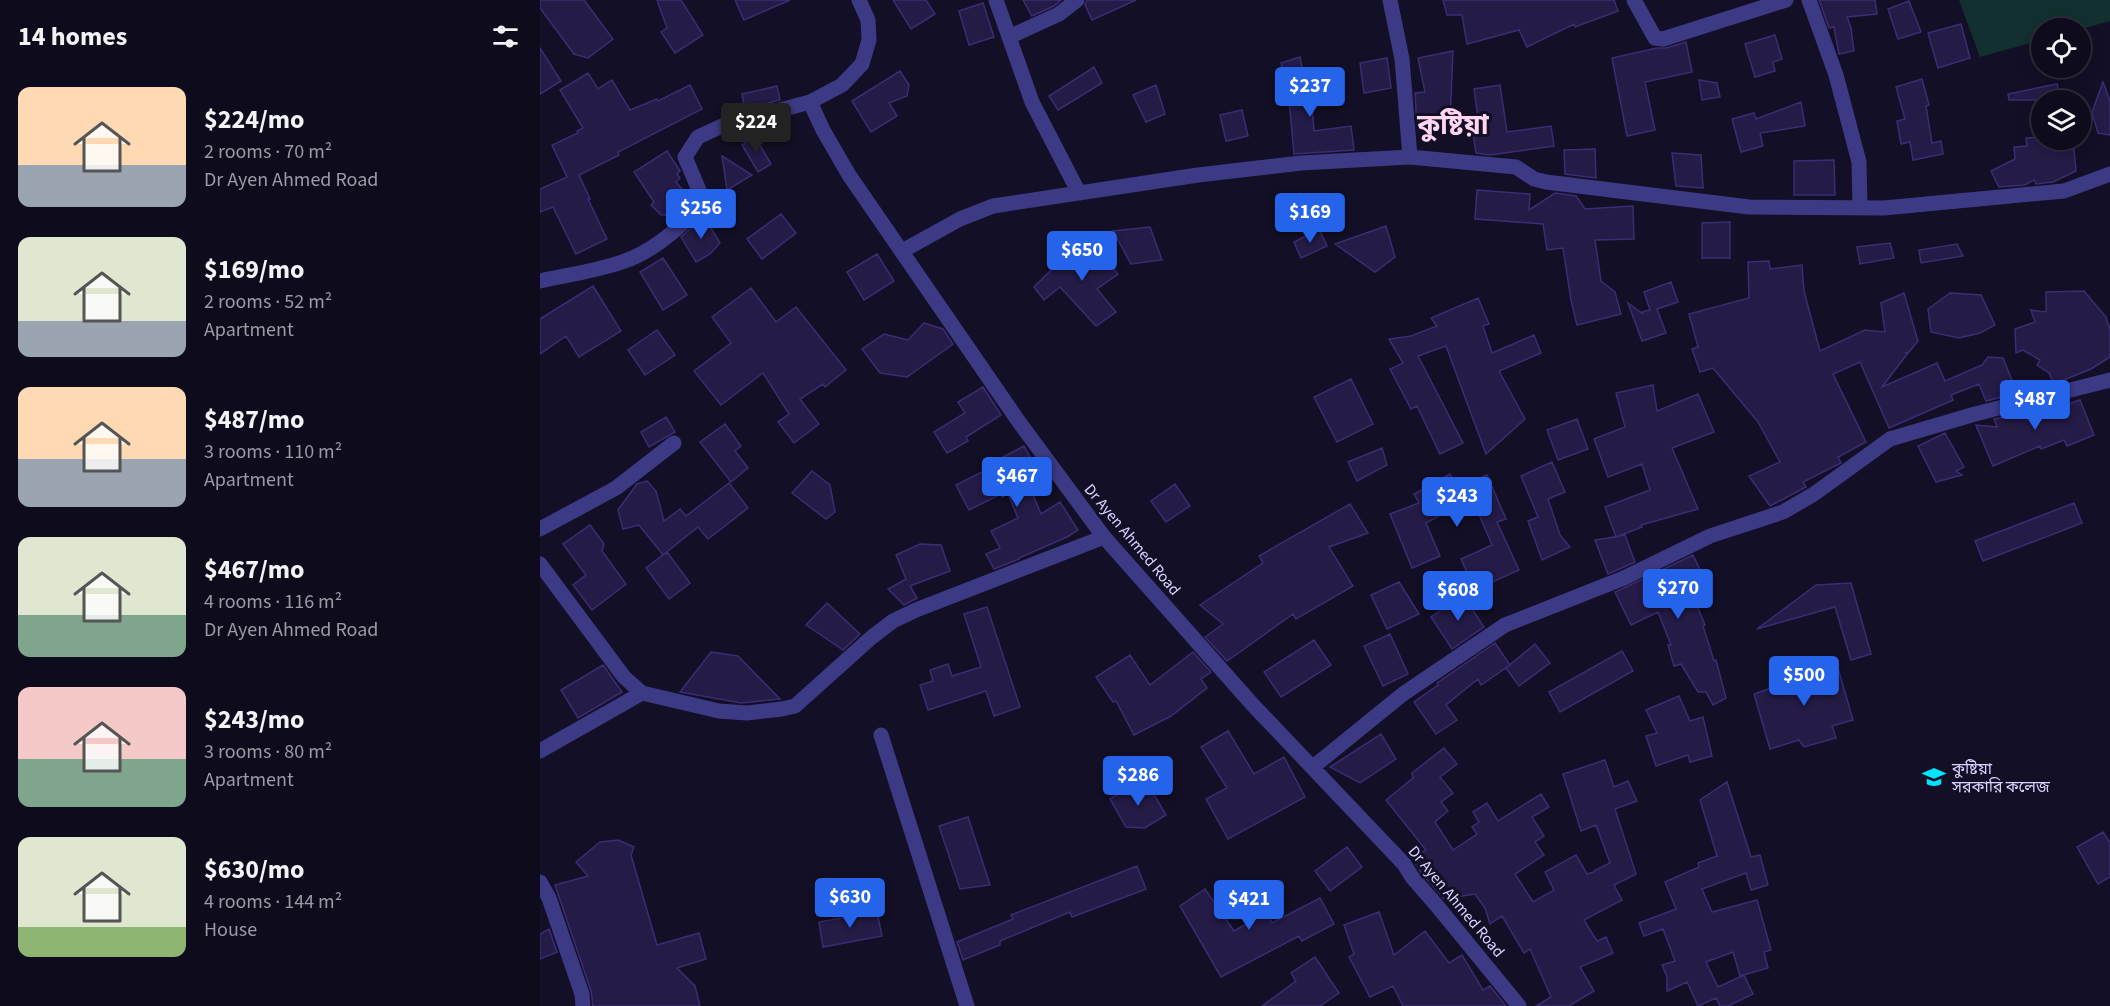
<!DOCTYPE html>
<html lang="en">
<head>
<meta charset="utf-8">
<style>
  body { margin:0; font-family:"Source Sans 3","Noto Sans Bengali",sans-serif; background:#171425; color:#f1f3f6; height:100vh; display:flex; flex-direction:column; font-size:22px; white-space:nowrap }
  * { box-sizing:border-box; margin:0 }
  p { font-size:20px; color:#9b9ba3 }
  .icon { flex:none; width:33px; height:33px; fill:none; stroke:currentColor; stroke-width:2; stroke-linecap:round; stroke-linejoin:round }
  .map { position:relative; flex:1; overflow:hidden }
  .panel { display:flex; flex-direction:column; background:#0e0b1c; width:540px }
  .panel>* { flex:none }
  .buttons { position:absolute; left:1491px; top:18px; display:grid; gap:12px }
  .buttons a { display:grid; place-items:center; width:60px; height:60px; border-radius:50%; background:#0e0b1c; box-shadow:0 3px 15px #0003,0 0 0 2px #2e2b3b; font-size:30px }
  .price { position:absolute; translate:-50% -51px; padding:0 14px; border-radius:6px; background:#2563eb; color:#fff; font-size:20px; line-height:39px; filter:drop-shadow(0 2px 3px #0008) }
  .price::after { content:''; position:absolute; left:50%; top:36px; width:18px; height:14px; margin-left:-9px; background:inherit; clip-path:polygon(0 0,100% 0,50% 100%) }
  .price.current { background:#222; color:#fff }
  ul { padding:0; list-style:none }
  li { display:flex; align-items:center; gap:18px; height:150px; padding:0 18px }
  li span { display:grid; place-items:center; flex:none; width:168px; height:120px; border-radius:12px; color:#555 }
  li>.icon { margin-inline-start:auto }
  span .icon { width:72px; height:72px; fill:#fffc; stroke-width:1 }
  li b { font-size:26px }
  h2 { display:flex; justify-content:space-between; align-items:center; height:72px; padding:0 18px; font-size:26px }
  main { display:flex; flex:1; min-height:0 }
  .map>svg:first-child { display:block }
  .green { fill:#12302f }
  .building { fill:#241b47; stroke:#3b2d73; stroke-width:1.5 }
  .lines { fill:none; stroke-linecap:round; stroke-linejoin:round }
  .street { stroke:#3d3a85; stroke-width:15 }
  .labels { text-anchor:middle; stroke-width:6; stroke-linejoin:round; paint-order:stroke }
  .street-label { font-size:16px; fill:#d9d4ff; stroke:#130f26 }
  .poi-label { font-size:16px; fill:#d9d4ff; stroke:#130f26; text-anchor:start }
  .town-label { font-size:28px; font-weight:bold; fill:#ffd6f0; stroke:#130f26 }
</style>
</head>
<body>
<main>
<section class="panel">
<h2>14 homes<svg class="icon" aria-label="filters" viewBox="0 0 24 24"><path d="M4 7h16M4 17h16"/><circle cx="9" cy="7" r="2"/><circle cx="15" cy="17" r="2"/></svg></h2>
<ul>
<li><span style="background:linear-gradient(#ffd9b3 65%,#9aa5b1 0)"><svg class="icon" aria-label="home" viewBox="0 0 24 24"><path d="M3 11l9-7 9 7M6 9v11h12V9"/></svg></span><div><b>$224/mo</b><p>2 rooms · 70 m²</p><p>Dr Ayen Ahmed Road</p></div></li>
<li><span style="background:linear-gradient(#dfe7d0 70%,#9aa5b1 0)"><svg class="icon" aria-label="home" viewBox="0 0 24 24"><path d="M3 11l9-7 9 7M6 9v11h12V9"/></svg></span><div><b>$169/mo</b><p>2 rooms · 52 m²</p><p>Apartment</p></div></li>
<li><span style="background:linear-gradient(#ffd9b3 60%,#9aa5b1 0)"><svg class="icon" aria-label="home" viewBox="0 0 24 24"><path d="M3 11l9-7 9 7M6 9v11h12V9"/></svg></span><div><b>$487/mo</b><p>3 rooms · 110 m²</p><p>Apartment</p></div></li>
<li><span style="background:linear-gradient(#dfe7d0 65%,#7fa58c 0)"><svg class="icon" aria-label="home" viewBox="0 0 24 24"><path d="M3 11l9-7 9 7M6 9v11h12V9"/></svg></span><div><b>$467/mo</b><p>4 rooms · 116 m²</p><p>Dr Ayen Ahmed Road</p></div></li>
<li><span style="background:linear-gradient(#f6c9c9 60%,#7fa58c 0)"><svg class="icon" aria-label="home" viewBox="0 0 24 24"><path d="M3 11l9-7 9 7M6 9v11h12V9"/></svg></span><div><b>$243/mo</b><p>3 rooms · 80 m²</p><p>Apartment</p></div></li>
<li><span style="background:linear-gradient(#dfe7d0 75%,#8fb573 0)"><svg class="icon" aria-label="home" viewBox="0 0 24 24"><path d="M3 11l9-7 9 7M6 9v11h12V9"/></svg></span><div><b>$630/mo</b><p>4 rooms · 144 m²</p><p>House</p></div></li>
</ul>
</section>
<div class="map">
<svg width="1570" height="1006" viewBox="0 0 1570 1006">
  <rect width="100%" height="100%" fill="#130f26"/>
  <path class="green" d="M 1419,0 L 1570,0 L 1570,21 L 1541,29 L 1502,28 L 1501,40 L 1440,57 Z"/>
  <path class="building" d="M 0,0 L 44,0 L 73,39 L 48,58 L 34,54 L 0,8 Z
    M 117,0 L 141,0 L 163,35 L 135,53 L 121,32 L 127,28 Z
    M 195,0 L 250,0 L 204,20 Z
    M 353,0 L 386,0 L 395,14 L 371,29 Z
    M 483,0 L 521,0 L 514,6 L 492,16 Z
    M 547,0 L 596,0 L 552,20 L 545,5 Z
    M 903,0 L 1074,0 L 1078,11 L 1035,27 L 1034,24 L 987,47 L 979,30 L 927,44 L 922,15 L 907,15 Z
    M 1279,0 L 1335,0 L 1337,14 L 1307,17 L 1311,28 L 1314,51 L 1299,54 L 1294,27 L 1289,28 Z
    M 1369,1 L 1381,32 L 1358,39 L 1348,9 Z
    M 443,3 L 454,37 L 429,45 L 419,11 Z
    M 1421,24 L 1430,58 L 1398,68 L 1388,33 Z
    M 1235,35 L 1242,59 L 1233,62 L 1235,71 L 1215,77 L 1205,44 Z
    M 1146,42 L 1152,72 L 1105,82 L 1115,130 L 1087,136 L 1072,58 L 1117,48 L 1126,48 Z
    M 0,48 L 21,81 L 0,94 Z
    M 913,51 L 910,121 L 877,127 L 875,93 L 885,92 L 878,58 Z
    M 760,57 L 769,102 L 772,101 L 774,131 L 811,126 L 814,150 L 754,154 L 749,99 L 741,63 Z
    M 847,58 L 851,88 L 824,93 L 820,63 Z
    M 554,67 L 562,83 L 518,110 L 509,96 Z
    M 360,71 L 369,85 L 367,96 L 349,103 L 357,116 L 331,132 L 312,101 Z
    M 48,73 L 58,89 L 72,80 L 90,110 L 117,99 L 118,101 L 150,85 L 162,109 L 78,152 L 79,155 L 39,175 L 50,199 L 48,199 L 67,239 L 36,254 L 13,207 L 0,212 L 0,189 L 27,177 L 12,145 L 38,133 L 37,131 L 43,128 L 20,90 Z
    M 1382,79 L 1389,105 L 1386,106 L 1392,143 L 1401,141 L 1403,154 L 1373,160 L 1370,142 L 1361,144 L 1357,121 L 1365,119 L 1356,87 Z
    M 1159,80 L 1177,83 L 1180,97 L 1162,100 Z
    M 1563,82 L 1570,101 L 1570,135 L 1558,133 L 1552,112 Z
    M 1517,84 L 1521,100 L 1469,100 L 1468,94 Z
    M 616,85 L 625,114 L 606,122 L 593,95 Z
    M 960,85 L 967,132 L 1011,126 L 1014,146 L 950,155 L 936,153 L 932,126 L 939,125 L 934,89 Z
    M 237,86 L 240,100 L 205,109 L 202,94 Z
    M 1261,102 L 1265,126 L 1220,133 L 1223,146 L 1201,152 L 1192,119 L 1214,113 L 1216,119 Z
    M 702,110 L 708,136 L 686,141 L 680,115 Z
    M 215,137 L 231,164 L 218,172 L 202,145 Z
    M 1502,137 L 1502,140 L 1514,140 L 1515,151 L 1534,149 L 1536,171 L 1513,182 L 1496,184 L 1494,180 L 1485,185 L 1459,187 L 1451,171 L 1475,159 L 1474,147 L 1487,146 L 1486,138 Z
    M 1055,149 L 1056,178 L 1025,174 L 1024,150 Z
    M 127,151 L 140,171 L 137,174 L 140,178 L 136,182 L 147,195 L 126,215 L 121,215 L 111,205 L 114,202 L 94,172 Z
    M 1132,153 L 1161,155 L 1163,188 L 1136,186 Z
    M 182,156 L 212,175 L 187,190 Z
    M 1294,160 L 1295,195 L 1254,195 L 1254,161 Z
    M 937,190 L 990,194 L 989,210 L 1015,193 L 1036,196 L 1045,209 L 1093,206 L 1094,239 L 1055,240 L 1061,281 L 1075,292 L 1081,314 L 1037,325 L 1031,300 L 1023,248 L 1007,250 L 1003,224 L 935,219 Z
    M 241,214 L 256,233 L 222,259 L 207,239 Z
    M 164,217 L 180,243 L 170,254 L 156,262 L 141,237 Z
    M 1190,222 L 1190,258 L 1162,258 L 1162,223 Z
    M 846,226 L 855,257 L 835,272 L 795,244 Z
    M 610,227 L 622,260 L 591,264 L 573,231 Z
    M 779,229 L 787,246 L 761,258 L 754,242 Z
    M 1350,243 L 1354,258 L 1320,264 L 1317,247 Z
    M 1417,244 L 1423,256 L 1381,263 L 1379,250 Z
    M 554,246 L 578,274 L 557,289 L 576,312 L 556,326 L 520,287 L 504,300 L 494,287 L 527,254 Z
    M 337,254 L 354,281 L 324,300 L 307,272 Z
    M 123,258 L 147,295 L 123,310 L 100,272 Z
    M 1229,261 L 1230,269 L 1262,265 L 1264,291 L 1280,351 L 1325,330 L 1345,332 L 1341,303 L 1364,293 L 1378,341 L 1369,352 L 1365,353 L 1368,353 L 1342,387 L 1397,363 L 1405,381 L 1442,365 L 1448,357 L 1463,358 L 1477,393 L 1446,401 L 1439,384 L 1411,395 L 1413,400 L 1349,428 L 1320,362 L 1293,374 L 1326,442 L 1298,457 L 1301,463 L 1263,482 L 1266,487 L 1230,506 L 1209,476 L 1240,462 L 1218,422 L 1173,368 L 1160,372 L 1152,349 L 1158,347 L 1149,314 L 1209,298 L 1208,262 Z
    M 1131,282 L 1138,302 L 1117,309 L 1126,333 L 1102,341 L 1088,303 L 1103,314 L 1102,312 L 1110,310 L 1104,292 Z
    M 53,286 L 81,331 L 39,357 L 26,336 L 0,354 L 0,319 Z
    M 211,288 L 236,322 L 256,307 L 306,370 L 285,387 L 283,384 L 260,399 L 279,424 L 254,443 L 238,422 L 249,414 L 223,373 L 181,405 L 154,371 L 191,343 L 172,317 Z
    M 1544,291 L 1566,317 L 1570,330 L 1570,357 L 1551,369 L 1514,384 L 1509,373 L 1497,365 L 1500,360 L 1483,350 L 1476,353 L 1475,329 L 1495,322 L 1491,310 L 1506,312 L 1506,292 Z
    M 1410,293 L 1441,295 L 1455,325 L 1440,333 L 1419,338 L 1391,332 L 1388,309 Z
    M 938,298 L 949,324 L 943,326 L 952,353 L 994,335 L 1001,353 L 959,371 L 985,419 L 946,454 L 906,346 L 878,356 L 923,443 L 900,454 L 877,406 L 871,409 L 850,369 L 863,363 L 849,339 L 871,336 L 897,326 L 891,318 Z
    M 384,323 L 403,329 L 413,344 L 367,377 L 340,373 L 322,349 L 344,334 L 368,340 Z
    M 117,330 L 135,355 L 105,375 L 88,350 Z
    M 811,379 L 833,424 L 797,442 L 774,397 Z
    M 1113,385 L 1117,411 L 1158,394 L 1174,432 L 1132,448 L 1158,509 L 1101,525 L 1102,527 L 1076,537 L 1065,507 L 1110,490 L 1102,464 L 1068,477 L 1054,439 L 1085,427 L 1076,393 Z
    M 443,387 L 461,415 L 426,437 L 428,441 L 407,453 L 394,432 L 425,413 L 418,402 Z
    M 1540,400 L 1554,435 L 1527,446 L 1524,440 L 1501,449 L 1500,446 L 1453,466 L 1436,425 L 1457,427 L 1454,419 L 1493,410 L 1496,415 Z
    M 126,417 L 135,432 L 109,447 L 101,432 Z
    M 1037,419 L 1048,449 L 1018,460 L 1007,430 Z
    M 185,424 L 201,446 L 195,451 L 208,468 L 191,482 L 160,442 Z
    M 1405,433 L 1424,467 L 1416,471 L 1422,475 L 1396,482 L 1378,446 Z
    M 484,446 L 501,477 L 488,483 L 501,514 L 520,502 L 538,530 L 527,537 L 479,558 L 479,559 L 454,569 L 446,554 L 460,548 L 451,531 L 478,518 L 468,494 L 462,497 L 461,494 L 429,510 L 416,485 L 448,469 L 446,466 Z
    M 842,448 L 847,465 L 817,481 L 808,462 Z
    M 1012,462 L 1025,492 L 1008,499 L 1020,535 L 1030,547 L 1002,560 L 988,521 L 998,517 L 981,476 Z
    M 272,471 L 290,485 L 295,512 L 286,519 L 252,493 Z
    M 910,474 L 918,488 L 947,475 L 966,519 L 957,522 L 979,570 L 935,590 L 921,559 L 952,545 L 932,498 L 886,523 L 900,556 L 872,568 L 850,514 L 879,503 L 874,494 Z
    M 107,481 L 116,491 L 124,521 L 140,509 L 146,516 L 189,483 L 208,508 L 168,539 L 158,527 L 123,555 L 99,525 L 83,529 L 78,510 L 97,484 Z
    M 635,484 L 650,506 L 626,522 L 611,501 Z
    M 1534,503 L 1542,523 L 1443,561 L 1435,541 Z
    M 810,504 L 828,533 L 789,547 L 813,586 L 756,619 L 753,614 L 687,661 L 665,637 L 683,624 L 660,605 L 723,563 L 719,556 Z
    M 50,525 L 64,544 L 62,551 L 86,584 L 52,610 L 33,585 L 46,575 L 23,544 Z
    M 1085,535 L 1095,562 L 1068,574 L 1055,540 Z
    M 380,544 L 401,545 L 410,571 L 370,586 L 377,598 L 364,605 L 348,589 L 366,579 L 356,555 Z
    M 127,552 L 150,583 L 129,599 L 106,568 Z
    M 1153,555 L 1169,588 L 1153,596 L 1165,625 L 1163,626 L 1174,661 L 1176,660 L 1186,698 L 1173,705 L 1166,692 L 1158,692 L 1141,664 L 1134,666 L 1128,645 L 1131,645 L 1118,612 L 1091,625 L 1075,592 Z
    M 859,582 L 879,614 L 847,629 L 831,595 Z
    M 1311,583 L 1331,654 L 1311,660 L 1295,607 L 1217,629 L 1276,585 Z
    M 923,595 L 944,627 L 912,649 L 891,617 Z
    M 287,603 L 320,634 L 303,650 L 266,625 Z
    M 447,607 L 480,707 L 454,716 L 446,691 L 388,710 L 380,685 L 393,681 L 390,670 L 408,664 L 412,676 L 441,667 L 424,614 Z
    M 850,634 L 868,674 L 843,686 L 824,646 Z
    M 774,640 L 791,665 L 741,697 L 724,672 Z
    M 955,643 L 970,665 L 941,685 L 938,679 L 906,705 L 917,720 L 896,734 L 874,702 L 898,685 L 897,683 Z
    M 995,644 L 1010,663 L 979,686 L 966,668 Z
    M 1082,651 L 1093,671 L 1020,712 L 1009,692 Z
    M 171,652 L 198,656 L 240,699 L 201,703 L 140,692 Z
    M 653,652 L 671,672 L 661,679 L 667,688 L 631,716 L 594,735 L 576,701 L 573,702 L 556,677 L 590,655 L 610,685 Z
    M 1296,661 L 1313,720 L 1292,726 L 1296,738 L 1264,747 L 1259,740 L 1230,749 L 1214,694 L 1234,687 L 1232,681 Z
    M 63,665 L 82,692 L 38,718 L 21,690 Z
    M 1139,696 L 1150,721 L 1163,717 L 1172,756 L 1150,762 L 1148,755 L 1116,766 L 1106,736 L 1117,733 L 1106,710 Z
    M 688,731 L 714,774 L 744,757 L 765,797 L 688,839 L 666,799 L 687,788 L 661,747 Z
    M 841,734 L 856,759 L 820,783 L 790,767 Z
    M 904,748 L 917,764 L 900,777 L 913,793 L 901,802 L 908,811 L 895,822 L 913,850 L 937,834 L 932,827 L 939,822 L 933,812 L 947,803 L 958,821 L 1001,794 L 1009,807 L 992,817 L 1004,836 L 995,842 L 1004,855 L 975,874 L 993,902 L 1014,890 L 1005,872 L 1036,855 L 1047,874 L 1054,872 L 1054,871 L 1070,863 L 1056,825 L 1041,831 L 1023,774 L 1065,760 L 1074,787 L 1088,781 L 1097,801 L 1075,809 L 1096,874 L 1074,885 L 1082,900 L 1044,920 L 1057,941 L 1066,937 L 1073,953 L 1040,967 L 1054,991 L 1029,1006 L 996,1006 L 1011,997 L 990,949 L 984,953 L 962,916 L 950,924 L 945,908 L 935,894 L 904,899 L 880,871 L 872,858 L 886,850 L 846,800 L 873,778 L 872,773 Z
    M 1187,782 L 1211,857 L 1220,855 L 1228,885 L 1211,890 L 1206,873 L 1162,889 L 1172,912 L 1217,900 L 1231,950 L 1224,952 L 1228,968 L 1200,976 L 1193,952 L 1166,962 L 1178,987 L 1204,975 L 1213,994 L 1188,1006 L 1180,1006 L 1176,998 L 1158,1006 L 1147,982 L 1127,991 L 1127,977 L 1122,965 L 1135,961 L 1123,929 L 1104,936 L 1099,923 L 1136,909 L 1125,882 L 1159,867 L 1158,863 L 1177,856 L 1160,800 Z
    M 592,785 L 609,786 L 626,815 L 605,828 L 586,827 L 570,799 Z
    M 428,817 L 450,885 L 420,889 L 399,826 Z
    M 1563,832 L 1570,843 L 1570,877 L 1558,884 L 1537,847 Z
    M 78,840 L 94,847 L 91,855 L 117,945 L 159,933 L 166,959 L 137,968 L 155,986 L 160,1006 L 53,1006 L 51,991 L 15,885 L 48,876 L 36,862 L 60,842 Z
    M 807,847 L 822,867 L 790,891 L 775,871 Z
    M 597,866 L 606,889 L 532,917 L 530,912 L 460,941 L 460,945 L 423,960 L 417,942 L 473,919 L 471,915 Z
    M 665,889 L 694,931 L 726,913 L 732,923 L 780,898 L 794,924 L 762,941 L 759,936 L 681,977 L 640,906 Z
    M 337,912 L 342,936 L 283,947 L 279,922 Z
    M 839,912 L 854,955 L 885,931 L 909,963 L 922,955 L 943,990 L 950,986 L 966,1006 L 863,1006 L 853,986 L 830,997 L 809,957 L 814,954 L 804,925 Z
    M 9,929 L 17,952 L 0,959 L 0,934 Z
    M 775,957 L 799,993 L 780,1006 L 722,1006 L 756,981 L 751,973 Z"/>
  <g class="lines">
    <path class="street" d="M 319,0 L 328,20 L 329,40 L 322,64 L 302,85 L 270,102 L 283,130 L 309,175 L 479,422 L 564,537 L 712,704 L 864,864 L 872,877 L 898,907 L 979,1006
      M 456,0 L 492,102 L 539,193
      M 850,0 L 862,59 L 870,157
      M 1094,0 L 1115,38 L 1123,39 L 1246,0
      M 1269,0 L 1296,75 L 1319,162 L 1320,207
      M 469,37 L 519,14 L 537,0
      M 362,251 L 420,219 L 453,206 L 658,175 L 761,163 L 870,157 L 976,167 L 994,179 L 1006,182 L 1209,207 L 1344,208 L 1524,191 L 1570,174
      M 0,281 C 27,275 56,271 82,262 C 113,252 142,226 164,202 L 145,157 L 158,137 L 184,125 L 270,102
      M 0,529 L 76,488 L 134,443
      M 0,564 L 84,677 L 102,693 L 179,711 L 207,713 L 242,709 L 255,706 L 332,637 L 353,621 L 376,610 L 564,537
      M 341,735 L 427,1006
      M 0,751 L 102,693
      M 773,767 L 863,694 L 965,625 L 1084,578 L 1170,536 L 1243,512 L 1274,494 L 1350,439 L 1435,414 L 1570,380
      M 0,882 L 9,898 L 42,994 L 43,1006"/>
  </g>
  <defs>
    <g id="university-bare" transform="scale(1.8)"><path d="M0-5L7-2L0 1L-7-2ZM-4 1L0 2.5L4 1V4Q0 6-4 4Z" fill="#00e5ff" stroke="#130f26" stroke-width="2.5" paint-order="stroke"/></g>
  </defs>
  <g fill-rule="evenodd">
    <use href="#university-bare" x="1394" y="777"/>
  </g>
  <g class="labels">
    <g class="street-label">
      <text transform="translate(593 539) rotate(50)" y="6">Dr Ayen Ahmed Road</text>
      <text transform="translate(917 901) rotate(50)" y="6">Dr Ayen Ahmed Road</text>
    </g>
    <g class="poi-label">
      <text x="1412" y="774">কুষ্টিয়া<tspan x="1412" dy="18">সরকারি কলেজ</tspan></text>
    </g>
    <g class="town-label">
      <text x="913" y="134">কুষ্টিয়া</text>
    </g>
  </g>
</svg>
<div class="buttons">
<a><svg class="icon" aria-label="locate" viewBox="0 0 24 24"><circle cx="12" cy="12" r="6"/><path d="M12 2v4M12 18v4M2 12h4M18 12h4"/></svg></a>
<a><svg class="icon" aria-label="layers" viewBox="0 0 24 24"><path d="M12 4l9 5-9 5-9-5zM3 14l9 5 9-5"/></svg></a>
</div>
<b class="price" style="left:770px;top:118px">$237</b>
<b class="price current" style="left:216px;top:154px">$224</b>
<b class="price" style="left:161px;top:240px">$256</b>
<b class="price" style="left:770px;top:244px">$169</b>
<b class="price" style="left:542px;top:282px">$650</b>
<b class="price" style="left:1495px;top:431px">$487</b>
<b class="price" style="left:477px;top:508px">$467</b>
<b class="price" style="left:917px;top:528px">$243</b>
<b class="price" style="left:1138px;top:620px">$270</b>
<b class="price" style="left:918px;top:622px">$608</b>
<b class="price" style="left:1264px;top:707px">$500</b>
<b class="price" style="left:598px;top:807px">$286</b>
<b class="price" style="left:310px;top:929px">$630</b>
<b class="price" style="left:709px;top:931px">$421</b>
</div>
</main>
</body>
</html>
